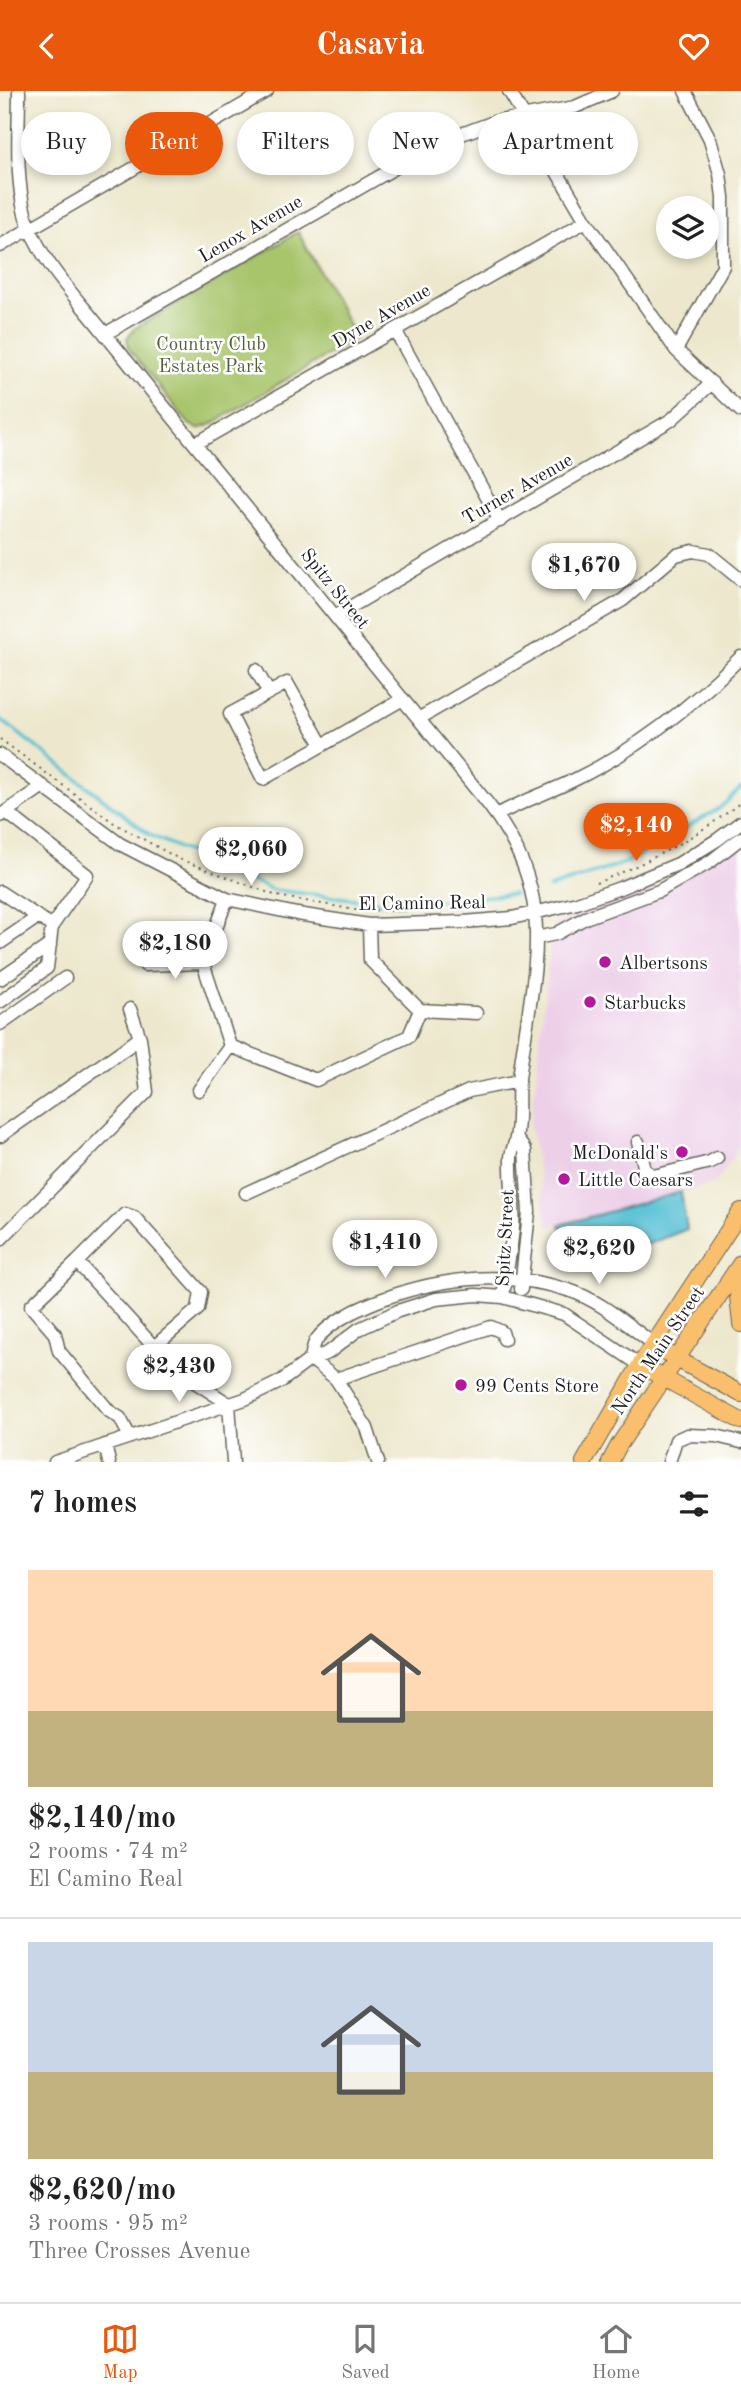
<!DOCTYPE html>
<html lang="en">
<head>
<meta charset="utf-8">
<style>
  body { margin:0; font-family:"Old Standard TT",serif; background:#f2f2f2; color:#222; height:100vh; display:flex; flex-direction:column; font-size:26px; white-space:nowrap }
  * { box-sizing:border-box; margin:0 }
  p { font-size:23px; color:#767676 }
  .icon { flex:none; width:38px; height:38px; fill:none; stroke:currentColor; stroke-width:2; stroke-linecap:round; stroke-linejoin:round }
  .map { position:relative; height:1371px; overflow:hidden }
  .side { display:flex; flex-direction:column; background:#fff; flex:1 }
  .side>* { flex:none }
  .banner { position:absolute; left:21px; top:21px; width:700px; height:63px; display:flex; gap:14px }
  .buttons { position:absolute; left:656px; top:105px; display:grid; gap:14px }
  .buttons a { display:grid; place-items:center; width:63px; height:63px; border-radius:50%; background:#fff; box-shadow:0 4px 10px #0003; font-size:35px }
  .price { position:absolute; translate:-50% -60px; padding:0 16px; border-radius:24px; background:#fff; color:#222; font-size:23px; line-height:46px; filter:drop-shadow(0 2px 4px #0008) }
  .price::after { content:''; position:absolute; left:50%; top:42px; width:21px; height:16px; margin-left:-10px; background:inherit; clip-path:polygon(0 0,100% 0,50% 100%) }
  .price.on { background:#ea580c; color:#fff }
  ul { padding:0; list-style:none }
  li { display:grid; align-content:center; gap:14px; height:371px; padding:0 28px }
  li+li { border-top:2px solid #e0e0e0 }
  li span { display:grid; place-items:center; height:217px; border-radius:0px; color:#555 }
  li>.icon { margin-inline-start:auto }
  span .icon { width:126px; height:126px; fill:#fffc; stroke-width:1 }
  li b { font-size:30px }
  h2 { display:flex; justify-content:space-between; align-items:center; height:84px; padding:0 28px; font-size:30px }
  .tag { padding:0 24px; border-radius:32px; background:#fff; box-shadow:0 4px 10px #0003; font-size:24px; line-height:63px }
  .tag.on { background:#ea580c; color:#fff }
  header { display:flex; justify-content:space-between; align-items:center; height:91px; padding:0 28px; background:#ea580c; color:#fff; font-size:32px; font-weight:700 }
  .dock { display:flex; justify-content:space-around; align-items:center; height:98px; border-top:2px solid #e0e0e0; background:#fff; font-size:19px; color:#767676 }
  .dock a { display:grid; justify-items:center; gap:4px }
  .dock .on { color:#ea580c }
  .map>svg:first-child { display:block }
  .built { fill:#edd0e8 }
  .green { fill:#a8c56c; stroke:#627044; stroke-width:2 }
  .water { fill:#58c1d4; stroke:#3a6e78; stroke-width:2 }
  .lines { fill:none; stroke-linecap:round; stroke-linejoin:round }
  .stream { stroke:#58c1d4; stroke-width:3.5 }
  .minor-casing { stroke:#65635a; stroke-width:15 }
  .major-casing { stroke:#65635a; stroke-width:18 }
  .path { stroke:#65635a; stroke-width:2; stroke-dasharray:2 5; stroke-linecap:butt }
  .minor { stroke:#fff; stroke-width:12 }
  .major { stroke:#f9bf6c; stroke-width:16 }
  .poi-dot { fill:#b5179e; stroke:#fff; stroke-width:2.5 }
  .labels { text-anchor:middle; stroke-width:5; stroke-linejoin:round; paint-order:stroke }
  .street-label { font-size:19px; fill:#1c1c1c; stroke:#fff }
  .park-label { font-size:19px; fill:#54603c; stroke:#fff }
  .poi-label { font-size:19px; fill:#1c1c1c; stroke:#fff; text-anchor:start }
</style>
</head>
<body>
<header><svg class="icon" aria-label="back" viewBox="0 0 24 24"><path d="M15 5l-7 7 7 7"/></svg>Casavia<svg class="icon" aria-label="heart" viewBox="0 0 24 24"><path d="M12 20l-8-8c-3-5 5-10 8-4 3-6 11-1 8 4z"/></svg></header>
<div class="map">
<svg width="741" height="1371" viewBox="0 0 741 1371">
  <rect width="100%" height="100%" fill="#fff"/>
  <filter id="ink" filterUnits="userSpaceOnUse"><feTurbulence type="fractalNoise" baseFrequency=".0143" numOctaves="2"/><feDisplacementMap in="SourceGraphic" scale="14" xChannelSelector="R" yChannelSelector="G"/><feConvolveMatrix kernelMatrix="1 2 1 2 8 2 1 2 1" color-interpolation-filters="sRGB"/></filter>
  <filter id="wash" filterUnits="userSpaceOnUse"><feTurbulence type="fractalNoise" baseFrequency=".00686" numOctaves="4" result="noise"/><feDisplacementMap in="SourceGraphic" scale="28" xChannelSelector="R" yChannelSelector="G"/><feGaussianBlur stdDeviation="1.57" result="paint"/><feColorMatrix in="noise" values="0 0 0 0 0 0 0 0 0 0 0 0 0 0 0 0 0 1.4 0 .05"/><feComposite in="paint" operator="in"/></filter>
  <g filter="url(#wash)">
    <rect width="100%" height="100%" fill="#ede8cd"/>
    <path class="built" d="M 741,743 L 741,1053 L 716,1092 L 548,1136 L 530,1034 L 553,832 L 664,795 Z"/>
    <path class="green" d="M 298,141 L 356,247 L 210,334 L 198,338 L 189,333 L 129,258 L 127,247 L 134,238 Z"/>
    <path class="water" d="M 681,1101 L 687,1138 L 641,1156 L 571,1159 L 560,1134 Z"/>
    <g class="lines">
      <path class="stream" d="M 0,628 L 150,744 L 273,799 L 398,813 L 514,803
        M 549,797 L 628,771 L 720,717 L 741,697"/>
    </g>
  </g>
  <g filter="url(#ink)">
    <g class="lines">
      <g class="minor-casing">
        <path id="minor" d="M 19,0 C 19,40 15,84 25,123 C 38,169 77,207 105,243 L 488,713 C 562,807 532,881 519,988 C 517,1007 520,1028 516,1047 C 515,1054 511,1060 511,1067 C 510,1090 515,1113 513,1137 C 511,1160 506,1183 503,1206
          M 509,0 L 586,130 L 676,259 L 741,320
          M 0,155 L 267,0
          M 395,239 L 500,430
          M 105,243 L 440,51 L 494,31 L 575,16 L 612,0
          M 676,259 L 723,175 L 723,106 L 720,83 L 710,48 L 685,0
          M 195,353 L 586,130
          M 335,525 L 671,329 L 712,292
          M 256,579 L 269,602
          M 420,627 L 623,509 L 676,464 L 693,460 L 709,463 L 741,489
          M 322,654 L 287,592 L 230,623 L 263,688 L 403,608
          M 0,664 L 120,753 L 227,808 L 297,823 L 369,834 L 464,831 L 512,827 L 577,812 L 620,797 L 678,773 L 717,749 L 741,731
          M 6,721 L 87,784 L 52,835
          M 497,724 C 522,710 550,701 576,688 C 639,657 692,615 741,566
          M 0,725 L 43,695
          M 0,801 L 52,835 L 47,877 L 0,911
          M 227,808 L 203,872 L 230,955 L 316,989 L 409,945 L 420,919 L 370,869 L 369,834
          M 536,847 L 556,843 L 585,827 L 659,800 L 710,771 L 741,747
          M 0,852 L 38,826
          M 145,874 L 203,872
          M 0,888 L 50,854
          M 420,919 L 476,922
          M 0,933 L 65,887
          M 199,999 L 230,955
          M 0,1045 L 140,947
          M 516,1047 L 525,1059 L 529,1121 L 521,1198
          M 638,1051 L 645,1079 L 654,1085 L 710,1071 L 717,1067
          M 246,1102 L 469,1000 L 519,990
          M 0,1149 L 147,1001 L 140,947 L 130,918
          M 77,1171 L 125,1123 L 134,1126 L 201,1201 L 198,1218 L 154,1256
          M 311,1268 C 312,1262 313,1253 317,1248 C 328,1233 353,1220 370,1213 C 433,1187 502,1178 568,1199 C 600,1209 627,1234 654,1253
          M 311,1268 L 336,1288 L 491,1236 L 502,1241 L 504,1248
          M 336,1288 L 367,1337 L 378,1371
          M 130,1346 L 120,1327 L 109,1320 L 59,1260 L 55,1243 L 31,1215 L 77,1171 L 173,1277 L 229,1313 L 233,1371
          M 105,1354 L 109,1371
          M 55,1371 L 245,1308 L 280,1291 L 311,1268 L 328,1262 L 359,1238 L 398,1220 L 436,1208 L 476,1204 L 503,1206 L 564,1223 L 640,1274
          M 669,1371 L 676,1349 L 687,1344 L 716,1345 L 741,1351"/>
      </g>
      <g class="major-casing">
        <path id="major" d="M 741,1192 L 738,1205 L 741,1233
          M 654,1253 L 677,1268 L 741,1303
          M 640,1274 L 741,1330
          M 584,1371 L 640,1274 L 741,1120
          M 610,1371 L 619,1354 L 741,1172"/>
      </g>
      <path class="path" d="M 0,648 L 114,732 L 179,768 L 277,805 L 356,819 L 416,820
        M 596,792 C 649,771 697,746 741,711"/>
      <use href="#minor" class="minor"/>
      <use href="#major" class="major"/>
    </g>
  </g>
  <g class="poi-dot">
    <circle cx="605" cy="871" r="7"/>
    <circle cx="590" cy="911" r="7"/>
    <circle cx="682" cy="1061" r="7"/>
    <circle cx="564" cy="1088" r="7"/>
    <circle cx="461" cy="1294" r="7"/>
  </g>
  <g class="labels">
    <g class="street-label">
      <text transform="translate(250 137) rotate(-30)" y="7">Lenox Avenue</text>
      <text transform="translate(381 224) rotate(-30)" y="7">Dyne Avenue</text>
      <text transform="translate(517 397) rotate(-30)" y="7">Turner Avenue</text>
      <text transform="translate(336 497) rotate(51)" y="7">Spitz Street</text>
      <text transform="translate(422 811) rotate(-1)" y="7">El Camino Real</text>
      <text transform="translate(504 1147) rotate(-87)" y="7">Spitz Street</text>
      <text transform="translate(657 1259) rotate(-56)" y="7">North Main Street</text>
    </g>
    <g class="park-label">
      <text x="211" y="259">Country Club<tspan x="211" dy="22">Estates Park</tspan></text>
    </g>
    <g class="poi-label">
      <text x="619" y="878">Albertsons</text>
      <text x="604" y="918">Starbucks</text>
      <text x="668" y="1068" text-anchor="end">McDonald's</text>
      <text x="578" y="1095">Little Caesars</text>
      <text x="475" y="1301">99 Cents Store</text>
    </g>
  </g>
</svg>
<div class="buttons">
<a><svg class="icon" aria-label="layers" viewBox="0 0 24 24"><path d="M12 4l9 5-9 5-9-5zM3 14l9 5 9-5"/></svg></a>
</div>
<b class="price" style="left:584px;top:512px">$1,670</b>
<b class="price on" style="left:636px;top:772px">$2,140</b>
<b class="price" style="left:251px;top:796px">$2,060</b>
<b class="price" style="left:175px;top:890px">$2,180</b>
<b class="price" style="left:385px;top:1189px">$1,410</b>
<b class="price" style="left:599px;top:1195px">$2,620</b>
<b class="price" style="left:179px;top:1313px">$2,430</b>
<div class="banner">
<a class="tag">Buy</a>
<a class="tag on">Rent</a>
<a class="tag">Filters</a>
<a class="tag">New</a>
<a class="tag">Apartment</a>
</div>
</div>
<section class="side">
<h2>7 homes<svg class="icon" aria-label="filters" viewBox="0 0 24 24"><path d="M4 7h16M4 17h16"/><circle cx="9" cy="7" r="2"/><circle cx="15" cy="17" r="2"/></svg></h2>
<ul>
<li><span style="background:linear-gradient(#ffd9b3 65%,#c2b280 0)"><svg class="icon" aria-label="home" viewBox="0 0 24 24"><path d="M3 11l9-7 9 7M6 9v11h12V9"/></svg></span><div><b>$2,140/mo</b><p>2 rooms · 74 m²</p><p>El Camino Real</p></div></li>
<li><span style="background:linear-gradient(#c9d6e8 60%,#c2b280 0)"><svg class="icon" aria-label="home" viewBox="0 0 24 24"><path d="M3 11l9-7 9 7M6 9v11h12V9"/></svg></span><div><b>$2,620/mo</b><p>3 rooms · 95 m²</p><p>Three Crosses Avenue</p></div></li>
</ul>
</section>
<nav class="dock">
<a class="on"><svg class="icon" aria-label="map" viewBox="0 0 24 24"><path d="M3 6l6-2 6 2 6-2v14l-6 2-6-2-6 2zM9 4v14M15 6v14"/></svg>Map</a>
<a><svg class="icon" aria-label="saved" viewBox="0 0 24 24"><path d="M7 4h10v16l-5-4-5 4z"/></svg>Saved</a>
<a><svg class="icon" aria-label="home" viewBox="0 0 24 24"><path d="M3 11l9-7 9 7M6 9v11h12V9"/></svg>Home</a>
</nav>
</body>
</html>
